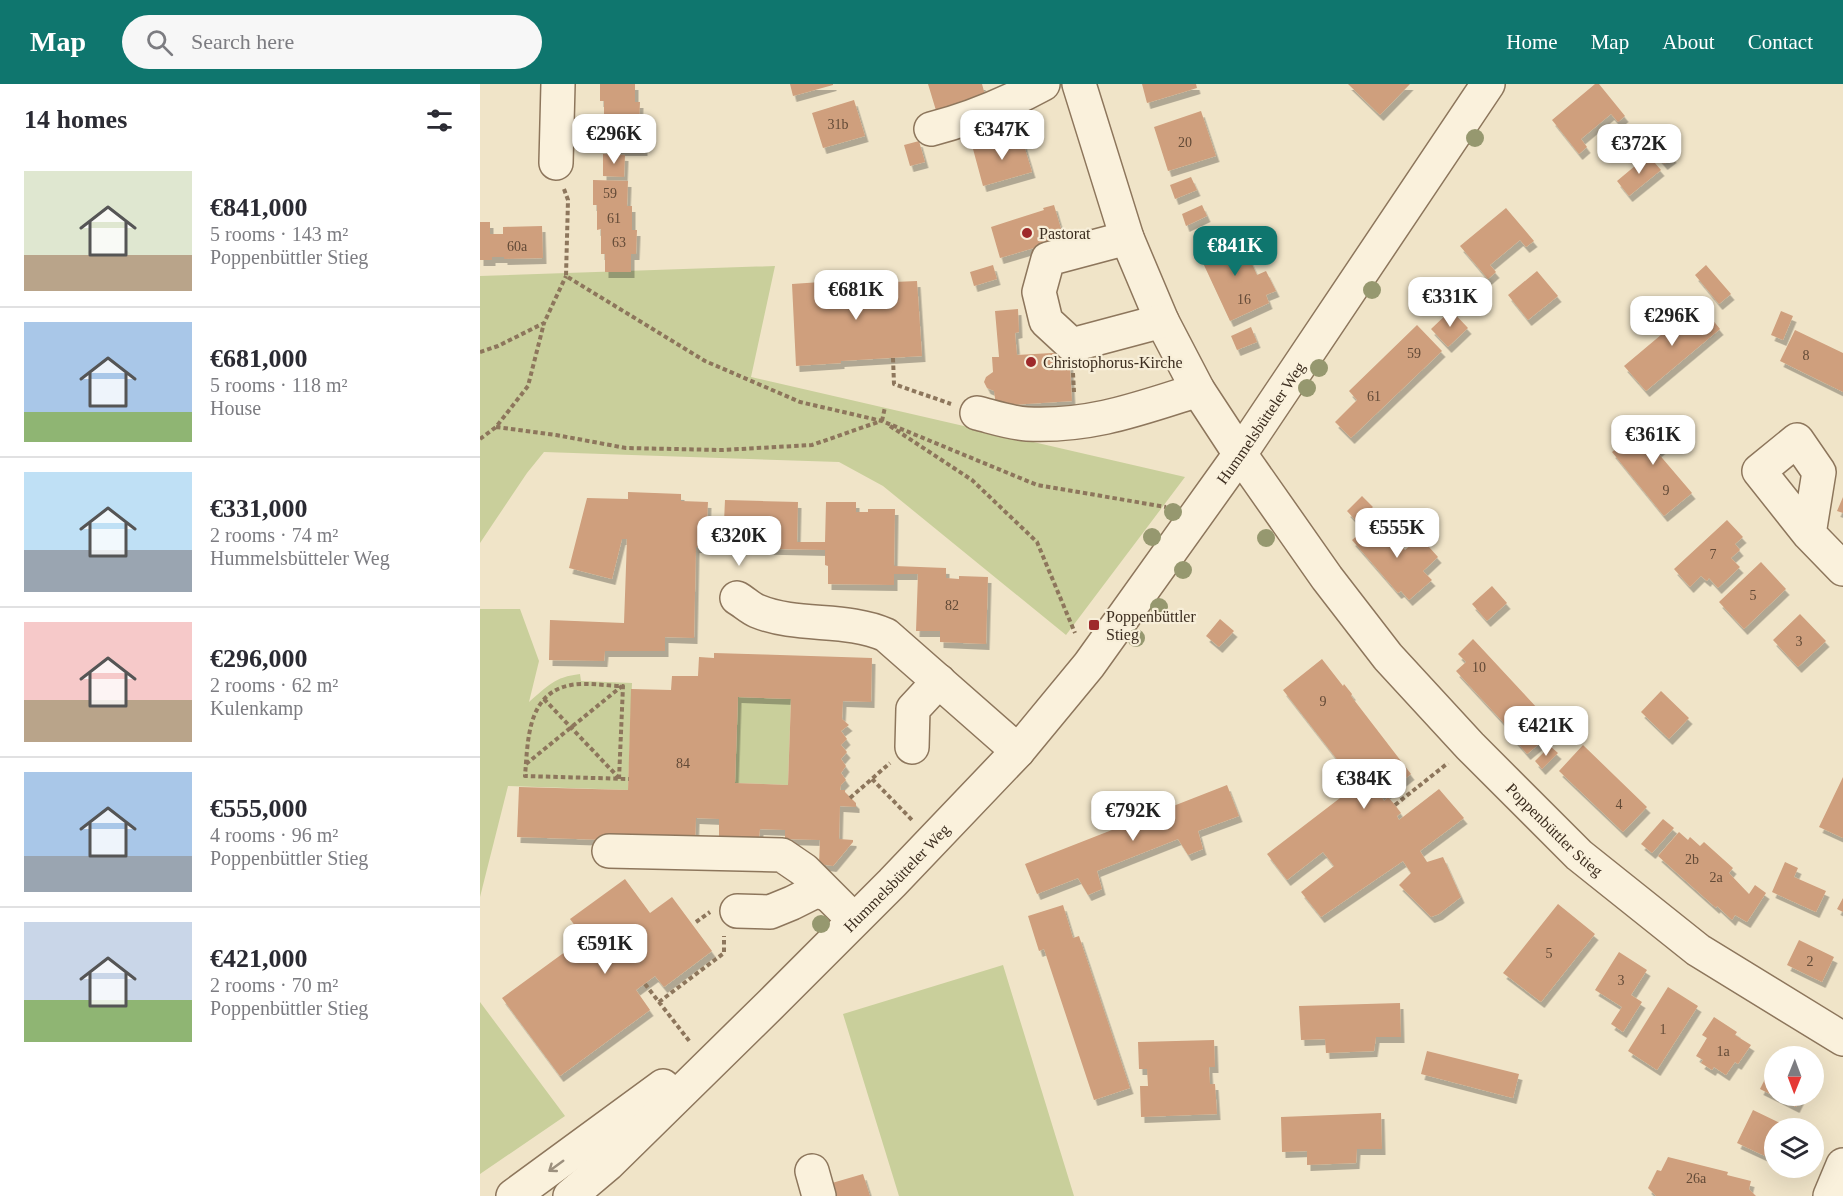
<!DOCTYPE html>
<html lang="en">
<head>
<meta charset="utf-8">
<style>
  body { margin:0; font-family:"Times New Roman",serif; background:#f7f7f7; color:#2b2b33; height:100vh; display:flex; flex-direction:column; font-size:22px; white-space:nowrap }
  * { box-sizing:border-box; margin:0 }
  p { font-size:20px; color:#7c7c81 }
  .icon { flex:none; width:33px; height:33px; fill:none; stroke:currentColor; stroke-width:2; stroke-linecap:round; stroke-linejoin:round }
  .map { position:relative; flex:1; overflow:hidden }
  .drawer { display:flex; flex-direction:column; background:#fff; width:480px }
  .drawer>* { flex:none }
  .needle { width:39px; rotate:181deg }
  .buttons { position:absolute; left:1284px; top:962px; display:grid; gap:12px }
  .buttons a { display:grid; place-items:center; width:60px; height:60px; border-radius:50%; background:#fff; box-shadow:0 6px 24px #0002; font-size:30px }
  .price { position:absolute; translate:-50% -51px; padding:0 14px; border-radius:12px; background:#fff; color:#222; font-size:20px; line-height:39px; filter:drop-shadow(0 2px 3px #0008) }
  .price::after { content:''; position:absolute; left:50%; top:36px; width:18px; height:14px; margin-left:-9px; background:inherit; clip-path:polygon(0 0,100% 0,50% 100%) }
  .price.current { background:#0f766e; color:#fff }
  ul { padding:0; list-style:none }
  li { display:flex; align-items:center; gap:18px; height:150px; padding:0 24px }
  li+li { border-top:2px solid #e1e1e2 }
  li span { display:grid; place-items:center; flex:none; width:168px; height:120px; border-radius:0px; color:#555 }
  li>.icon { margin-inline-start:auto }
  span .icon { width:72px; height:72px; fill:#fffc; stroke-width:1 }
  li b { font-size:26px }
  h2 { display:flex; justify-content:space-between; align-items:center; height:72px; padding:0 24px; font-size:26px }
  header { display:flex; align-items:center; gap:36px; box-sizing:border-box; height:84px; padding:0 30px; background:#0f766e; color:#fff }
  header strong { font-size:28px }
  nav { display:flex; gap:33px; margin-inline-start:auto; font-size:21px }
  .search { width:420px; height:54px; background:#f7f7f7; display:flex; align-items:center; gap:15px; box-sizing:border-box; padding:0 21px; border-radius:33px; color:#7c7c81; font-size:22px }
  main { display:flex; flex:1; min-height:0 }
  .map>svg:first-child { display:block }
  .green { fill:#c9cf9b }
  .building { fill:#cf9f7d; fill-rule:evenodd; filter:url(#shadow) }
  .lines { fill:none; stroke-linecap:round; stroke-linejoin:round }
  .minor-casing { stroke:#8d765c; stroke-width:36 }
  .path { stroke:#8d765c; stroke-width:4; stroke-dasharray:4.5 3; stroke-linecap:butt }
  .minor { stroke:#faf1dc; stroke-width:33 }
  .tree { fill:#96986f }
  .oneway { stroke:#9c907e }
  .poi-dot { fill:#9e2a2b; stroke:#f7eed8; stroke-width:2 }
  .labels { text-anchor:middle; stroke-width:4.5; stroke-linejoin:round; paint-order:stroke }
  .number-label { font-size:14px; fill:#624a37 }
  .poi-label { font-size:16px; fill:#3d2e20; stroke:#f7eed8; text-anchor:start }
  .street-label { font-size:16px; fill:#3d2e20; stroke:#f7eed8 }
</style>
</head>
<body>
<header>
<strong>Map</strong>
<div class="search"><svg class="icon" aria-label="search" viewBox="0 0 24 24"><circle cx="10" cy="10" r="6"/><path d="M15 15l6 6"/></svg>Search here</div>
<nav><a>Home</a><a>Map</a><a>About</a><a>Contact</a></nav>
</header>
<main>
<section class="drawer">
<h2>14 homes<svg class="icon" aria-label="filters" viewBox="0 0 24 24"><path d="M4 7h16M4 17h16"/><circle cx="9" cy="7" r="2"/><circle cx="15" cy="17" r="2"/></svg></h2>
<ul>
<li><span style="background:linear-gradient(#dfe7d0 70%,#b9a48a 0)"><svg class="icon" aria-label="home" viewBox="0 0 24 24"><path d="M3 11l9-7 9 7M6 9v11h12V9"/></svg></span><div><b>€841,000</b><p>5 rooms · 143 m²</p><p>Poppenbüttler Stieg</p></div></li>
<li><span style="background:linear-gradient(#a9c7e8 75%,#8fb573 0)"><svg class="icon" aria-label="home" viewBox="0 0 24 24"><path d="M3 11l9-7 9 7M6 9v11h12V9"/></svg></span><div><b>€681,000</b><p>5 rooms · 118 m²</p><p>House</p></div></li>
<li><span style="background:linear-gradient(#bfe0f5 65%,#9aa5b1 0)"><svg class="icon" aria-label="home" viewBox="0 0 24 24"><path d="M3 11l9-7 9 7M6 9v11h12V9"/></svg></span><div><b>€331,000</b><p>2 rooms · 74 m²</p><p>Hummelsbütteler Weg</p></div></li>
<li><span style="background:linear-gradient(#f6c9c9 65%,#b9a48a 0)"><svg class="icon" aria-label="home" viewBox="0 0 24 24"><path d="M3 11l9-7 9 7M6 9v11h12V9"/></svg></span><div><b>€296,000</b><p>2 rooms · 62 m²</p><p>Kulenkamp</p></div></li>
<li><span style="background:linear-gradient(#a9c7e8 70%,#9aa5b1 0)"><svg class="icon" aria-label="home" viewBox="0 0 24 24"><path d="M3 11l9-7 9 7M6 9v11h12V9"/></svg></span><div><b>€555,000</b><p>4 rooms · 96 m²</p><p>Poppenbüttler Stieg</p></div></li>
<li><span style="background:linear-gradient(#c9d6e8 65%,#8fb573 0)"><svg class="icon" aria-label="home" viewBox="0 0 24 24"><path d="M3 11l9-7 9 7M6 9v11h12V9"/></svg></span><div><b>€421,000</b><p>2 rooms · 70 m²</p><p>Poppenbüttler Stieg</p></div></li>
</ul>
</section>
<div class="map">
<svg width="1363" height="1112" viewBox="0 0 1363 1112">
  <defs>
    <filter id="shadow"><feDropShadow dx="3.5" dy="6" stdDeviation="0" flood-color="#0004"/></filter>
  </defs>
  <rect width="100%" height="100%" fill="#f0e4c8"/>
  <path class="green" d="M 295,182 L 271,293 L 705,393 L 586,551 L 403,402 L 359,378 L 64,368 L 47,389 L 0,459 L 0,192 Z
    M 0,525 L 40,525 L 59,577 L 49,618 C 68,602 74,593 100,590 L 101,597 L 152,599 L 148,706 L 28,702 L 0,813 Z
    M 258,613 L 311,615 L 308,701 L 255,699 Z
    M 523,881 L 594,1112 L 419,1112 L 363,930 Z
    M 0,918 L 85,1032 L 0,1090 Z"/>
  <path class="building" d="M 120,0 L 155,0 L 155,18 L 160,18 L 159,41 L 164,42 L 164,66 L 129,66 L 129,41 L 124,41 L 124,17 L 120,17 Z
    M 310,0 L 353,0 L 353,1 L 313,12 Z
    M 448,0 L 502,0 L 507,18 L 458,33 Z
    M 662,0 L 716,0 L 717,4 L 667,19 Z
    M 868,0 L 930,0 L 900,31 Z
    M 1115,0 L 1119,0 L 1145,32 L 1138,38 L 1131,30 L 1101,55 L 1107,63 L 1099,70 L 1072,36 Z
    M 374,16 L 385,52 L 343,64 L 332,29 Z
    M 721,27 L 736,72 L 688,87 L 674,43 Z
    M 541,51 L 552,88 L 503,102 L 493,65 Z
    M 1177,55 L 1193,73 L 1184,80 L 1169,62 Z
    M 439,57 L 445,78 L 430,82 L 424,61 Z
    M 123,70 L 145,71 L 144,93 L 123,92 Z
    M 1168,71 L 1181,86 L 1149,112 L 1137,97 Z
    M 711,93 L 717,106 L 695,115 L 690,101 Z
    M 113,96 L 148,97 L 147,122 L 152,122 L 152,146 L 157,146 L 156,170 L 151,170 L 151,188 L 125,188 L 125,170 L 121,170 L 121,145 L 117,146 L 117,121 L 113,121 Z
    M 574,121 L 584,155 L 520,174 L 511,143 L 564,126 L 563,124 Z
    M 722,121 L 727,132 L 706,142 L 702,130 Z
    M 1026,124 L 1054,157 L 1046,163 L 1040,156 L 1010,181 L 1016,188 L 1008,195 L 980,162 Z
    M 0,138 L 10,138 L 10,150 L 23,150 L 23,143 L 62,142 L 63,174 L 24,175 L 24,173 L 12,173 L 12,176 L 0,176 Z
    M 757,148 L 777,191 L 786,187 L 796,207 L 786,211 L 789,219 L 750,237 L 717,166 Z
    M 513,181 L 517,195 L 494,202 L 490,188 Z
    M 1226,181 L 1251,210 L 1239,220 L 1215,191 Z
    M 1057,187 L 1078,212 L 1048,236 L 1028,211 Z
    M 413,193 L 414,198 L 437,197 L 442,272 L 361,277 L 361,279 L 316,282 L 312,200 Z
    M 1219,219 L 1240,245 L 1166,307 L 1144,282 Z
    M 538,225 L 539,248 L 535,249 L 537,271 L 589,268 L 592,317 L 516,322 L 514,307 L 507,304 L 504,298 L 506,293 L 513,288 L 512,273 L 519,273 L 515,227 Z
    M 971,226 L 988,244 L 968,263 L 951,245 Z
    M 1301,227 L 1313,232 L 1303,256 L 1291,251 Z
    M 937,241 L 962,267 L 871,354 L 855,338 L 877,316 L 869,307 Z
    M 771,243 L 777,258 L 757,266 L 751,252 Z
    M 1315,246 L 1363,269 L 1363,308 L 1300,277 Z
    M 1176,332 L 1194,354 L 1177,368 L 1212,409 L 1184,432 L 1132,368 Z
    M 148,408 L 201,410 L 201,417 L 228,418 L 227,438 L 244,438 L 245,416 L 318,418 L 317,458 L 345,458 L 346,418 L 376,418 L 376,428 L 388,428 L 388,425 L 415,425 L 414,482 L 466,484 L 466,494 L 479,495 L 479,492 L 508,493 L 506,560 L 460,558 L 460,547 L 436,547 L 438,490 L 414,490 L 414,501 L 348,500 L 348,482 L 345,481 L 345,466 L 216,463 L 214,554 L 185,553 L 185,567 L 125,567 L 124,577 L 69,576 L 70,536 L 144,539 L 147,455 L 142,455 L 132,495 L 89,484 L 107,414 L 148,415 Z
    M 882,412 L 893,423 L 877,438 L 867,427 Z
    M 1363,413 L 1363,429 L 1357,427 Z
    M 895,436 L 904,445 L 906,444 L 925,466 L 940,453 L 958,473 L 943,487 L 952,496 L 929,516 L 921,507 L 918,509 L 872,456 Z
    M 1247,436 L 1263,453 L 1255,460 L 1260,466 L 1251,474 L 1260,483 L 1238,504 L 1229,494 L 1227,497 L 1221,492 L 1210,503 L 1194,485 Z
    M 1281,478 L 1306,505 L 1264,545 L 1239,518 Z
    M 1012,502 L 1027,519 L 1007,537 L 992,520 Z
    M 1320,530 L 1346,557 L 1318,583 L 1293,556 Z
    M 740,535 L 754,547 L 739,563 L 726,552 Z
    M 993,555 L 1058,625 L 1033,649 L 976,587 L 986,578 L 978,570 Z
    M 234,569 L 392,574 L 391,618 L 363,617 L 362,635 L 369,641 L 361,647 L 367,655 L 361,661 L 367,668 L 361,675 L 366,682 L 361,689 L 366,696 L 361,701 L 360,706 L 365,706 L 365,708 L 376,719 L 376,723 L 360,722 L 359,755 L 373,756 L 373,758 L 353,782 L 339,780 L 340,756 L 305,755 L 305,746 L 280,745 L 279,754 L 239,753 L 239,735 L 216,734 L 215,759 L 37,753 L 39,703 L 148,706 L 151,605 L 191,606 L 192,592 L 218,592 L 219,573 L 234,574 ZM 258,613 L 311,615 L 308,701 L 255,699 Z
    M 842,575 L 863,602 L 864,600 L 872,610 L 871,612 L 931,690 L 902,713 L 904,717 L 908,713 L 915,721 L 921,729 L 917,732 L 919,736 L 959,705 L 984,734 L 940,767 L 947,778 L 963,773 L 981,813 L 959,830 L 951,833 L 919,801 L 931,789 L 923,777 L 841,833 L 821,808 L 854,782 L 843,768 L 807,796 L 787,770 L 877,701 L 803,606 Z
    M 1181,607 L 1209,634 L 1189,655 L 1161,628 Z
    M 1051,641 L 1064,656 L 1047,670 L 1034,655 Z
    M 1103,661 L 1167,723 L 1143,748 L 1079,687 Z
    M 1070,662 L 1078,669 L 1062,685 L 1055,677 Z
    M 1363,693 L 1363,754 L 1339,743 Z
    M 747,701 L 759,732 L 718,747 L 723,765 L 708,771 L 698,755 L 617,787 L 622,805 L 608,811 L 598,794 L 557,810 L 545,780 Z
    M 1183,735 L 1194,744 L 1172,769 L 1161,760 Z
    M 1199,748 L 1208,756 L 1210,753 L 1220,762 L 1224,758 L 1253,784 L 1249,789 L 1269,810 L 1275,801 L 1286,809 L 1267,838 L 1255,831 L 1252,836 L 1237,822 L 1236,824 L 1178,772 Z
    M 1305,778 L 1318,784 L 1314,793 L 1346,807 L 1336,828 L 1292,808 Z
    M 145,795 L 170,829 L 192,813 L 232,867 L 184,903 L 175,892 L 156,906 L 170,926 L 80,992 L 22,914 L 104,854 L 90,835 Z
    M 1363,814 L 1363,828 L 1357,825 Z
    M 1078,820 L 1115,850 L 1061,918 L 1023,889 Z
    M 583,821 L 593,854 L 599,852 L 650,1004 L 614,1016 L 564,865 L 559,867 L 548,832 Z
    M 1319,856 L 1354,873 L 1342,898 L 1307,881 Z
    M 1139,868 L 1167,886 L 1151,911 L 1162,918 L 1143,948 L 1131,940 L 1142,923 L 1115,906 Z
    M 1188,903 L 1218,922 L 1177,986 L 1148,967 Z
    M 920,919 L 921,953 L 896,953 L 894,967 L 846,969 L 845,955 L 821,956 L 819,922 Z
    M 1234,933 L 1257,948 L 1255,951 L 1271,961 L 1258,980 L 1255,978 L 1246,991 L 1234,983 L 1232,986 L 1221,979 L 1223,976 L 1216,972 L 1227,954 L 1222,951 Z
    M 734,956 L 735,983 L 729,983 L 730,1000 L 735,1000 L 737,1030 L 661,1033 L 660,1002 L 668,1002 L 667,985 L 659,985 L 658,958 Z
    M 947,967 L 1039,990 L 1033,1014 L 941,990 Z
    M 1294,977 L 1294,1011 L 1322,1011 L 1316,1023 L 1280,1005 Z
    M 1273,1026 L 1300,1039 L 1298,1044 L 1294,1044 L 1294,1052 L 1285,1072 L 1257,1059 Z
    M 901,1029 L 902,1065 L 877,1065 L 876,1079 L 827,1081 L 827,1067 L 802,1068 L 801,1033 Z
    M 1188,1073 L 1248,1088 L 1247,1091 L 1271,1097 L 1269,1105 L 1276,1112 L 1176,1112 L 1168,1104 L 1177,1086 L 1181,1087 Z
    M 383,1090 L 390,1112 L 356,1112 L 352,1099 Z"/>
  <g class="lines">
    <g class="minor-casing">
      <g id="minor">
        <path id="s1" d="M 599,0 L 647,154 L 682,237 L 718,306 L 760,370 L 847,494 L 908,573 L 990,662 L 1099,771 L 1218,866 L 1363,955"/>
        <path d="M 451,45 C 490,35 528,19 563,0"/>
        <path d="M 76,79 L 78,0"/>
        <path d="M 647,154 L 568,175 L 559,208 L 566,237 L 592,261 L 682,237"/>
        <path d="M 497,329 C 513,333 531,339 547,340 C 611,343 658,325 718,306"/>
        <path d="M 1329,450 L 1339,388 L 1317,356 L 1279,387 L 1329,450 L 1363,485"/>
        <path d="M 257,514 C 264,518 270,524 277,527 C 318,544 366,533 406,551 L 538,667"/>
        <path d="M 432,663 L 433,625 L 459,597"/>
        <path d="M 129,767 L 302,771 L 324,786 L 374,836"/>
        <path d="M 257,827 L 290,828 L 312,819 L 336,807 L 347,810"/>
        <path d="M 332,1087 L 339,1112"/>
        <path d="M 33,1112 L 183,1002"/>
        <path id="s2" d="M 90,1112 L 128,1080 L 292,919 L 412,799 L 538,667 L 609,581 L 760,370 L 1008,0"/>
        <path d="M 1350,1112 L 1363,1081"/>
      </g>
    </g>
    <path class="path" d="M 84,105 L 88,116 L 86,192 L 225,277 L 320,318 L 402,337 L 557,401 L 686,423
      M 0,268 L 18,262 L 64,239 L 86,192
      M 413,274 L 414,300 L 471,320
      M 593,289 L 594,308
      M 402,337 L 405,323
      M 410,342 L 492,396 L 557,458 L 595,549
      M 16,343 L 76,351 L 146,364 L 242,366 L 332,361 L 401,337
      M 0,355 L 16,343 L 48,302 L 64,239
      M 64,615 L 139,694
      M 46,680 L 142,602
      M 139,695 L 143,602 C 127,602 107,598 91,601 C 47,609 48,656 45,692 L 149,695
      M 392,695 L 433,737
      M 370,714 L 410,679
      M 915,721 L 968,679
      M 216,838 L 230,828
      M 165,900 L 210,958
      M 179,918 L 244,869 L 244,852"/>
    <use href="#minor" class="minor"/>
  </g>
  <g class="tree">
    <circle cx="995" cy="54" r="9"/>
    <circle cx="892" cy="206" r="9"/>
    <circle cx="839" cy="284" r="9"/>
    <circle cx="827" cy="304" r="9"/>
    <circle cx="693" cy="428" r="9"/>
    <circle cx="672" cy="453" r="9"/>
    <circle cx="786" cy="454" r="9"/>
    <circle cx="703" cy="486" r="9"/>
    <circle cx="679" cy="523" r="9"/>
    <circle cx="656" cy="554" r="9"/>
    <circle cx="341" cy="840" r="9"/>
  </g>
  <defs><path id="oneway-shaft" d="M-6 0H5M1.5-3L5.5 0L1.5 3" fill="none" stroke-width="1.6" stroke-linecap="round" stroke-linejoin="round" transform="scale(1.5)"/></defs>
  <use class="oneway" href="#oneway-shaft" transform="translate(76 1082) rotate(144)"/>
  <g class="poi-dot">
    <circle cx="547" cy="149" r="6"/>
    <circle cx="551" cy="278" r="6"/>
    <rect x="608" y="535" width="12" height="12" rx="3"/>
  </g>
  <g class="labels">
    <g class="number-label">
      <text x="358" y="45">31b</text>
      <text x="705" y="63">20</text>
      <text x="130" y="114">59</text>
      <text x="134" y="139">61</text>
      <text x="139" y="163">63</text>
      <text x="37" y="167">60a</text>
      <text x="764" y="220">16</text>
      <text x="934" y="274">59</text>
      <text x="1326" y="276">8</text>
      <text x="894" y="317">61</text>
      <text x="1186" y="411">9</text>
      <text x="1233" y="475">7</text>
      <text x="1273" y="516">5</text>
      <text x="472" y="526">82</text>
      <text x="1319" y="562">3</text>
      <text x="999" y="588">10</text>
      <text x="843" y="622">9</text>
      <text x="203" y="684">84</text>
      <text x="1139" y="725">4</text>
      <text x="1212" y="780">2b</text>
      <text x="1236" y="798">2a</text>
      <text x="1069" y="874">5</text>
      <text x="1330" y="882">2</text>
      <text x="1141" y="901">3</text>
      <text x="1183" y="950">1</text>
      <text x="1243" y="972">1a</text>
      <text x="1216" y="1099">26a</text>
    </g>
    <g class="poi-label">
      <text x="559" y="155">Pastorat</text>
      <text x="563" y="284">Christophorus-Kirche</text>
      <text x="626" y="538">Poppenbüttler<tspan x="626" dy="18">Stieg</tspan></text>
    </g>
    <g class="street-label">
      <text dy="6" stroke="none"><textPath href="#s2" startOffset="1040">Hummelsbütteler Weg</textPath></text>
      <text dy="6" stroke="none"><textPath href="#s1" startOffset="897">Poppenbüttler Stieg</textPath></text>
      <text dy="6" stroke="none"><textPath href="#s2" startOffset="456">Hummelsbütteler Weg</textPath></text>
    </g>
  </g>
</svg>
<div class="buttons">
<a><svg class="needle" viewBox="-14 -14 28 28"><path d="M0-13l5 13h-10z" fill="#e53935"/><path d="M0 13l5-13h-10z" fill="#7c7c81"/></svg></a>
<a><svg class="icon" aria-label="layers" viewBox="0 0 24 24"><path d="M12 4l9 5-9 5-9-5zM3 14l9 5 9-5"/></svg></a>
</div>
<b class="price" style="left:522px;top:77px">€347K</b>
<b class="price" style="left:134px;top:81px">€296K</b>
<b class="price" style="left:1159px;top:91px">€372K</b>
<b class="price current" style="left:755px;top:193px">€841K</b>
<b class="price" style="left:376px;top:237px">€681K</b>
<b class="price" style="left:970px;top:244px">€331K</b>
<b class="price" style="left:1192px;top:263px">€296K</b>
<b class="price" style="left:1173px;top:382px">€361K</b>
<b class="price" style="left:917px;top:475px">€555K</b>
<b class="price" style="left:259px;top:483px">€320K</b>
<b class="price" style="left:1066px;top:673px">€421K</b>
<b class="price" style="left:884px;top:726px">€384K</b>
<b class="price" style="left:653px;top:758px">€792K</b>
<b class="price" style="left:125px;top:891px">€591K</b>
</div>
</main>
</body>
</html>
